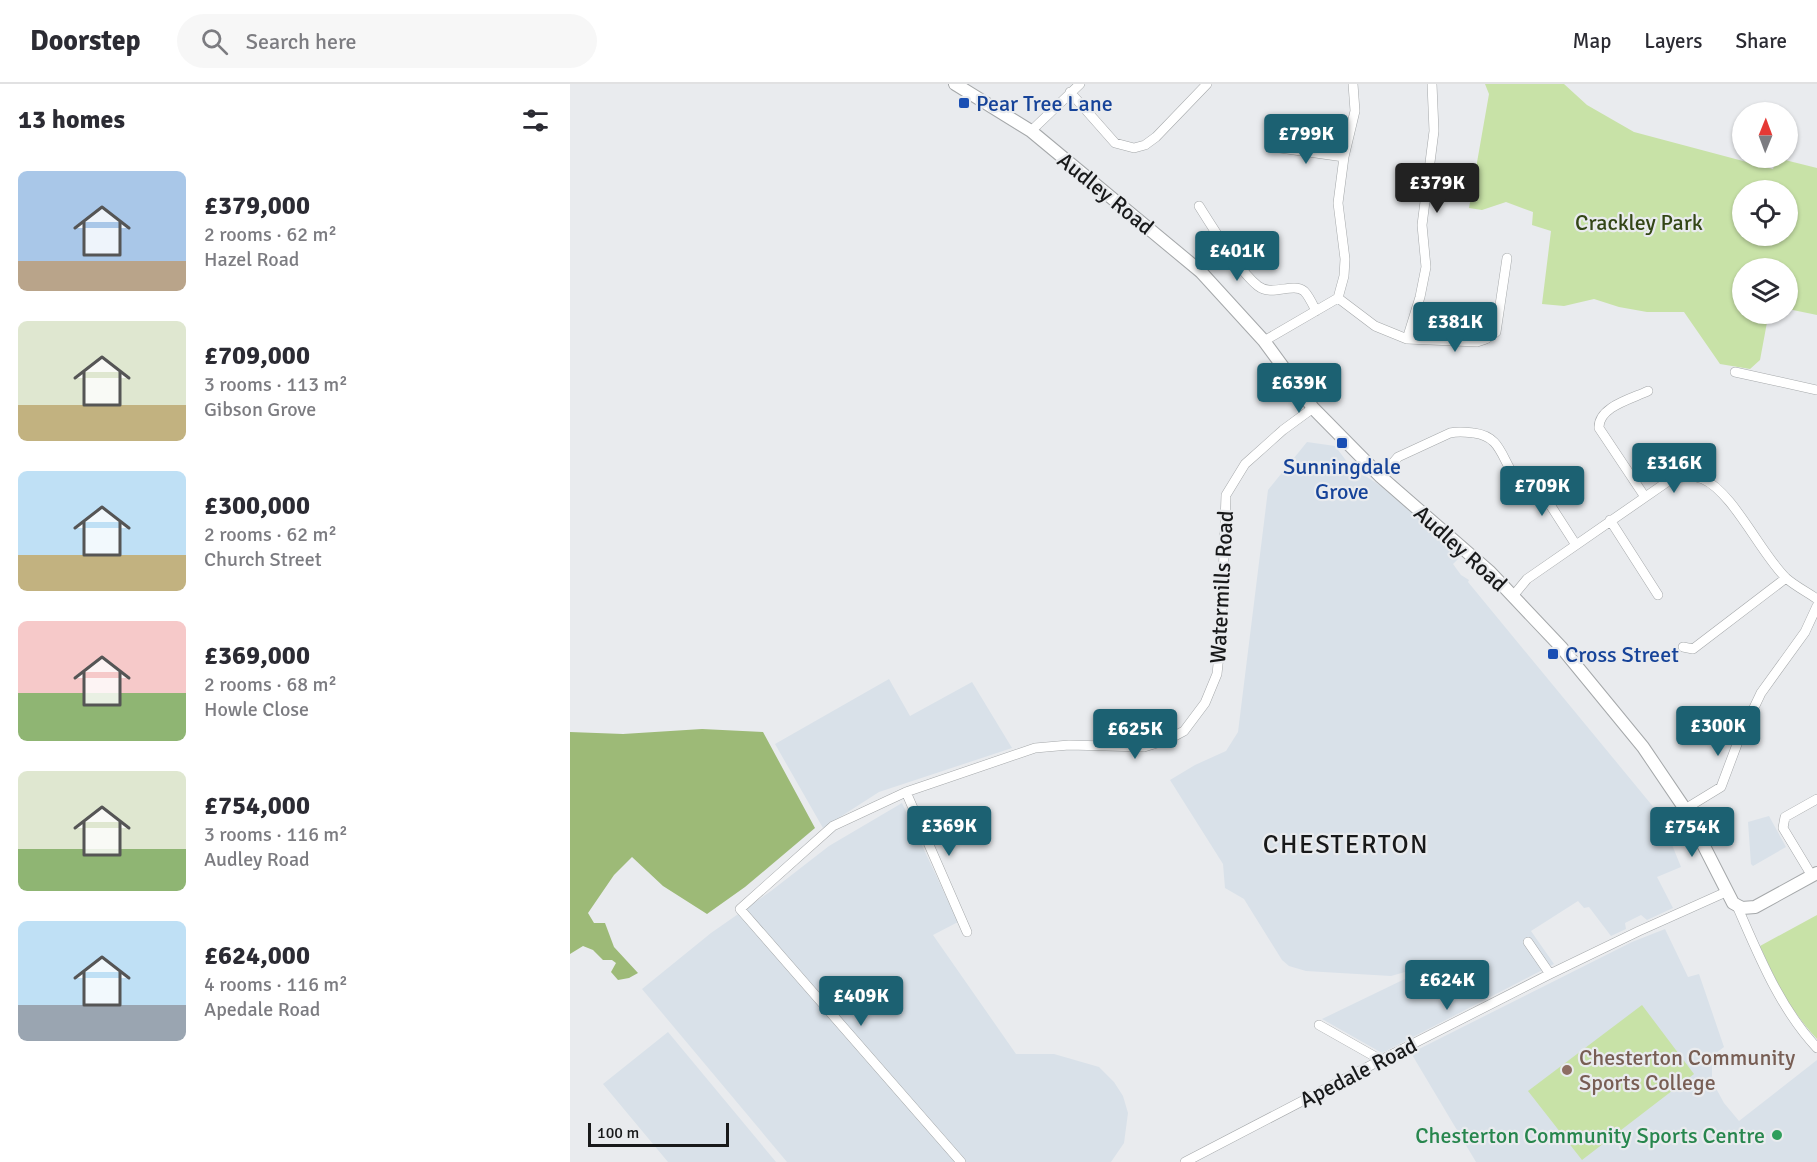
<!DOCTYPE html>
<html lang="en">
<head>
<meta charset="utf-8">
<style>
  body { margin:0; font-family:Signika,sans-serif; background:#f7f7f7; color:#2b2b33; height:100vh; display:flex; flex-direction:column; font-size:22px; white-space:nowrap }
  * { box-sizing:border-box; margin:0 }
  p { font-size:20px; color:#7c7c81 }
  .icon { flex:none; width:33px; height:33px; fill:none; stroke:currentColor; stroke-width:2; stroke-linecap:round; stroke-linejoin:round }
  .map { position:relative; flex:1; overflow:hidden }
  .drawer { display:flex; flex-direction:column; background:#fff; width:570px }
  .drawer>* { flex:none }
  .needle { width:39px; rotate:1deg }
  .fabs { position:absolute; left:1162px; top:18px; display:grid; gap:12px }
  .fabs a { display:grid; place-items:center; width:66px; height:66px; border-radius:50%; background:#fff; box-shadow:0 2px 4px #0004; font-size:30px }
  .scale { position:absolute; left:18px; bottom:15px; width:141px; box-sizing:border-box; padding-left:6px; border:3px solid #18191a; border-top:0; font-size:16px; line-height:21px; white-space:nowrap; color:#18191a; -webkit-text-stroke:4px #e9ebee; paint-order:stroke }
  .price { position:absolute; translate:-50% -51px; padding:0 14px; border-radius:6px; background:#1c6172; color:#fff; font-size:20px; line-height:39px; filter:drop-shadow(0 2px 3px #0008) }
  .price::after { content:''; position:absolute; left:50%; top:36px; width:18px; height:14px; margin-left:-9px; background:inherit; clip-path:polygon(0 0,100% 0,50% 100%) }
  .price.selected { background:#222; color:#fff }
  ul { padding:0; list-style:none }
  li { display:flex; align-items:center; gap:18px; height:150px; padding:0 18px }
  li span { display:grid; place-items:center; flex:none; width:168px; height:120px; border-radius:9px; color:#555 }
  li>.icon { margin-inline-start:auto }
  span .icon { width:72px; height:72px; fill:#fffc; stroke-width:1 }
  li b { font-size:26px }
  h2 { display:flex; justify-content:space-between; align-items:center; height:72px; padding:0 18px; font-size:26px }
  header { display:flex; align-items:center; gap:36px; box-sizing:border-box; height:84px; padding:0 30px; background:#fff; border-bottom:2px solid #e1e1e2 }
  header strong { font-size:28px }
  nav { display:flex; gap:33px; margin-inline-start:auto; font-size:21px }
  .search { width:420px; height:54px; background:#f7f7f7; display:flex; align-items:center; gap:15px; box-sizing:border-box; padding:0 21px; border-radius:33px; color:#7c7c81; font-size:22px }
  main { display:flex; flex:1; min-height:0 }
  .map>svg:first-child { display:block }
  .built { fill:#d9e1e9 }
  .green { fill:#c8e2a7; fill-rule:evenodd }
  .forest { fill:#9dba77 }
  .lines { fill:none; stroke-linecap:round; stroke-linejoin:round }
  .minor-casing { stroke:#a5a8aa; stroke-width:10 }
  .major-casing { stroke:#a5a8aa; stroke-width:14 }
  .minor { stroke:#fff; stroke-width:9 }
  .major { stroke:#fff; stroke-width:12 }
  .transit-dot { fill:#1a4fb4; stroke:#e9ebee; stroke-width:2 }
  .education-dot { fill:#8d6e63; stroke:#e9ebee; stroke-width:2 }
  .leisure-dot { fill:#2e9e5b; stroke:#e9ebee; stroke-width:2 }
  .labels { text-anchor:middle; stroke-width:4.5; stroke-linejoin:round; paint-order:stroke }
  .transit-label { font-size:22px; fill:#164399; stroke:#e9ebee; text-anchor:start }
  .street-label { font-size:22px; fill:#18191a; stroke:#e9ebee }
  .park-label { font-size:22px; fill:#334616; stroke:#e9ebee }
  .education-label { font-size:22px; fill:#785e54; stroke:#e9ebee; text-anchor:start }
  .leisure-label { font-size:22px; fill:#27864d; stroke:#e9ebee; text-anchor:end }
  .quarter-label { font-size:26px; letter-spacing:1.5px; fill:#18191a; stroke:#e9ebee }
</style>
</head>
<body>
<header>
<strong>Doorstep</strong>
<div class="search"><svg class="icon" aria-label="search" viewBox="0 0 24 24"><circle cx="10" cy="10" r="6"/><path d="M15 15l6 6"/></svg>Search here</div>
<nav><a>Map</a><a>Layers</a><a>Share</a></nav>
</header>
<main>
<section class="drawer">
<h2>13 homes<svg class="icon" aria-label="filters" viewBox="0 0 24 24"><path d="M4 7h16M4 17h16"/><circle cx="9" cy="7" r="2"/><circle cx="15" cy="17" r="2"/></svg></h2>
<ul>
<li><span style="background:linear-gradient(#a9c7e8 75%,#b9a48a 0)"><svg class="icon" aria-label="home" viewBox="0 0 24 24"><path d="M3 11l9-7 9 7M6 9v11h12V9"/></svg></span><div><b>£379,000</b><p>2 rooms · 62 m²</p><p>Hazel Road</p></div></li>
<li><span style="background:linear-gradient(#dfe7d0 70%,#c2b280 0)"><svg class="icon" aria-label="home" viewBox="0 0 24 24"><path d="M3 11l9-7 9 7M6 9v11h12V9"/></svg></span><div><b>£709,000</b><p>3 rooms · 113 m²</p><p>Gibson Grove</p></div></li>
<li><span style="background:linear-gradient(#bfe0f5 70%,#c2b280 0)"><svg class="icon" aria-label="home" viewBox="0 0 24 24"><path d="M3 11l9-7 9 7M6 9v11h12V9"/></svg></span><div><b>£300,000</b><p>2 rooms · 62 m²</p><p>Church Street</p></div></li>
<li><span style="background:linear-gradient(#f6c9c9 60%,#8fb573 0)"><svg class="icon" aria-label="home" viewBox="0 0 24 24"><path d="M3 11l9-7 9 7M6 9v11h12V9"/></svg></span><div><b>£369,000</b><p>2 rooms · 68 m²</p><p>Howle Close</p></div></li>
<li><span style="background:linear-gradient(#dfe7d0 65%,#8fb573 0)"><svg class="icon" aria-label="home" viewBox="0 0 24 24"><path d="M3 11l9-7 9 7M6 9v11h12V9"/></svg></span><div><b>£754,000</b><p>3 rooms · 116 m²</p><p>Audley Road</p></div></li>
<li><span style="background:linear-gradient(#bfe0f5 70%,#9aa5b1 0)"><svg class="icon" aria-label="home" viewBox="0 0 24 24"><path d="M3 11l9-7 9 7M6 9v11h12V9"/></svg></span><div><b>£624,000</b><p>4 rooms · 116 m²</p><p>Apedale Road</p></div></li>
</ul>
</section>
<div class="map">
<svg width="1247" height="1078" viewBox="0 0 1247 1078">
  <rect width="100%" height="100%" fill="#e9ebee"/>
  <path class="built" d="M 737,358 L 765,362 L 781,383 L 811,402 L 890,470 L 890,473 L 883,480 L 891,491 L 899,496 L 898,498 L 1090,731 L 1111,783 L 1087,793 L 1103,824 L 1077,836 L 1071,831 L 1055,839 L 1056,845 L 1041,852 L 1019,823 L 1014,824 L 1008,817 L 961,847 L 984,880 L 812,969 L 752,935 L 870,878 L 821,892 L 736,887 L 719,882 L 712,876 L 674,815 L 655,804 L 653,780 L 600,696 L 625,681 L 656,667 L 668,648 L 698,406 Z
    M 319,595 L 340,632 L 402,598 L 442,664 L 309,708 L 253,744 L 205,660 Z
    M 332,719 L 388,838 L 363,851 L 446,970 L 484,970 L 529,983 L 544,998 L 553,1012 L 558,1029 L 554,1059 L 541,1078 L 217,1078 L 72,905 L 141,849 L 201,807 L 259,762 Z
    M 1199,732 L 1216,763 L 1183,782 L 1181,780 L 1178,738 Z
    M 1095,845 L 1118,893 L 1129,890 L 1154,963 L 1142,972 L 1142,997 L 1154,1019 L 1169,1037 L 1247,976 L 1247,1078 L 906,1078 L 841,969 L 1062,858 Z
    M 98,948 L 206,1078 L 98,1078 L 33,1000 Z"/>
  <path class="green" d="M 915,0 L 994,0 L 1017,21 L 1064,48 L 1203,85 L 1207,74 L 1247,84 L 1247,231 L 1218,225 L 1218,184 L 1173,184 L 1173,230 L 1206,230 L 1198,233 L 1190,276 L 1180,285 L 1150,280 L 1114,228 L 1077,228 L 1049,223 L 1024,215 L 994,222 L 972,220 L 981,147 L 962,141 L 963,128 L 936,118 L 912,126 L 899,124 L 919,10 ZM 1218,106 L 1218,152 L 1173,152 L 1173,106 Z
    M 1247,831 L 1247,955 C 1220,926 1206,898 1190,862 Z
    M 1072,921 L 1124,990 L 1012,1076 L 958,1007 Z"/>
  <path class="forest" d="M 132,645 L 193,648 L 245,744 L 175,803 L 137,830 L 93,802 L 62,773 L 44,791 L 18,829 L 24,839 L 35,839 L 44,863 L 68,889 L 59,894 L 48,896 L 41,888 L 46,879 L 42,876 L 33,876 L 23,866 L 13,862 L 0,870 L 0,648 L 53,650 Z"/>
  <g class="lines">
    <g class="minor-casing">
      <path id="minor" d="M 500,8 L 545,59 L 564,64 L 575,61 L 586,53 L 637,0
        M 461,47 L 510,0
        M 703,63 L 774,73
        M 629,122 C 643,144 669,187 688,202 C 702,213 722,198 734,207 C 739,212 743,221 746,227
        M 768,214 L 805,242 L 837,255 L 907,258 L 916,255 L 926,248 L 937,174
        M 837,255 L 850,213 L 856,183 L 852,141 L 864,47 L 862,0
        M 694,257 L 768,214 L 774,192 L 775,175 L 768,119 L 774,73 L 785,27 L 783,0
        M 1165,288 L 1247,306
        M 961,391 L 1006,461
        M 811,393 L 828,373 L 880,349 C 889,347 895,348 904,349 C 927,352 930,367 940,385
        M 1075,413 L 1029,344 C 1028,323 1061,315 1078,307
        M 1040,436 L 1088,511
        M 943,512 L 957,495 L 1097,398 C 1108,393 1121,390 1133,395 C 1163,408 1191,470 1216,494 C 1225,502 1237,508 1247,515
        M 1113,563 L 1123,565 L 1216,494
        M 336,708 L 397,848
        M 1115,725 L 1151,703 L 1169,655 L 1191,609 L 1235,548 L 1247,522
        M 1242,792 L 1213,744 L 1215,733 L 1247,715
        M 1167,822 C 1189,872 1209,923 1247,964
        M 958,858 L 980,890
        M 749,941 L 811,976
        M 391,1078 L 170,825 L 263,742 L 336,708 L 465,664 L 499,661 L 574,663 L 597,656 L 614,647 L 635,619 L 647,590 L 651,552 L 656,411 L 675,380 L 713,346 L 743,324
        M 615,1078 L 811,976 L 980,890 L 1069,847 L 1156,808"/>
    </g>
    <g class="major-casing">
      <path id="major" d="M 385,0 L 461,47 L 631,188 L 694,257 L 743,324 L 811,393 L 920,488 L 991,563 L 1073,663 L 1115,725 L 1163,819 L 1172,824 L 1185,823 L 1247,789"/>
    </g>
    <use href="#minor" class="minor"/>
    <use href="#major" class="major"/>
  </g>
  <g class="transit-dot">
    <rect x="388" y="13" width="12" height="12" rx="3"/>
    <rect x="766" y="353" width="12" height="12" rx="3"/>
    <rect x="977" y="564" width="12" height="12" rx="3"/>
  </g>
  <circle class="education-dot" cx="997" cy="986" r="6"/>
  <circle class="leisure-dot" cx="1207" cy="1051" r="6"/>
  <g class="labels">
    <g class="transit-label">
      <text x="406" y="27">Pear Tree Lane</text>
      <text x="772" y="390" text-anchor="middle">Sunningdale<tspan x="772" dy="25">Grove</tspan></text>
      <text x="995" y="578">Cross Street</text>
    </g>
    <g class="street-label">
      <text transform="translate(536 109) rotate(39)" y="8">Audley Road</text>
      <text transform="translate(891 464) rotate(42)" y="8">Audley Road</text>
      <text transform="translate(651 503) rotate(-87)" y="8">Watermills Road</text>
      <text transform="translate(788 988) rotate(-27)" y="8">Apedale Road</text>
    </g>
    <g class="park-label">
      <text x="1069" y="146">Crackley Park</text>
    </g>
    <g class="education-label">
      <text x="1009" y="981">Chesterton Community<tspan x="1009" dy="25">Sports College</tspan></text>
    </g>
    <g class="leisure-label">
      <text x="1195" y="1059">Chesterton Community Sports Centre</text>
    </g>
    <g class="quarter-label">
      <text x="776" y="769">CHESTERTON</text>
    </g>
  </g>
</svg>
<div class="fabs">
<a><svg class="needle" viewBox="-14 -14 28 28"><path d="M0-13l5 13h-10z" fill="#e53935"/><path d="M0 13l5-13h-10z" fill="#7c7c81"/></svg></a>
<a><svg class="icon" aria-label="locate" viewBox="0 0 24 24"><circle cx="12" cy="12" r="6"/><path d="M12 2v4M12 18v4M2 12h4M18 12h4"/></svg></a>
<a><svg class="icon" aria-label="layers" viewBox="0 0 24 24"><path d="M12 4l9 5-9 5-9-5zM3 14l9 5 9-5"/></svg></a>
</div>
<div class="scale">100 m</div>
<b class="price" style="left:736px;top:81px">£799K</b>
<b class="price selected" style="left:867px;top:130px">£379K</b>
<b class="price" style="left:667px;top:198px">£401K</b>
<b class="price" style="left:885px;top:269px">£381K</b>
<b class="price" style="left:729px;top:330px">£639K</b>
<b class="price" style="left:1104px;top:410px">£316K</b>
<b class="price" style="left:972px;top:433px">£709K</b>
<b class="price" style="left:1148px;top:673px">£300K</b>
<b class="price" style="left:565px;top:676px">£625K</b>
<b class="price" style="left:379px;top:773px">£369K</b>
<b class="price" style="left:1122px;top:774px">£754K</b>
<b class="price" style="left:877px;top:927px">£624K</b>
<b class="price" style="left:291px;top:943px">£409K</b>
</div>
</main>
</body>
</html>
